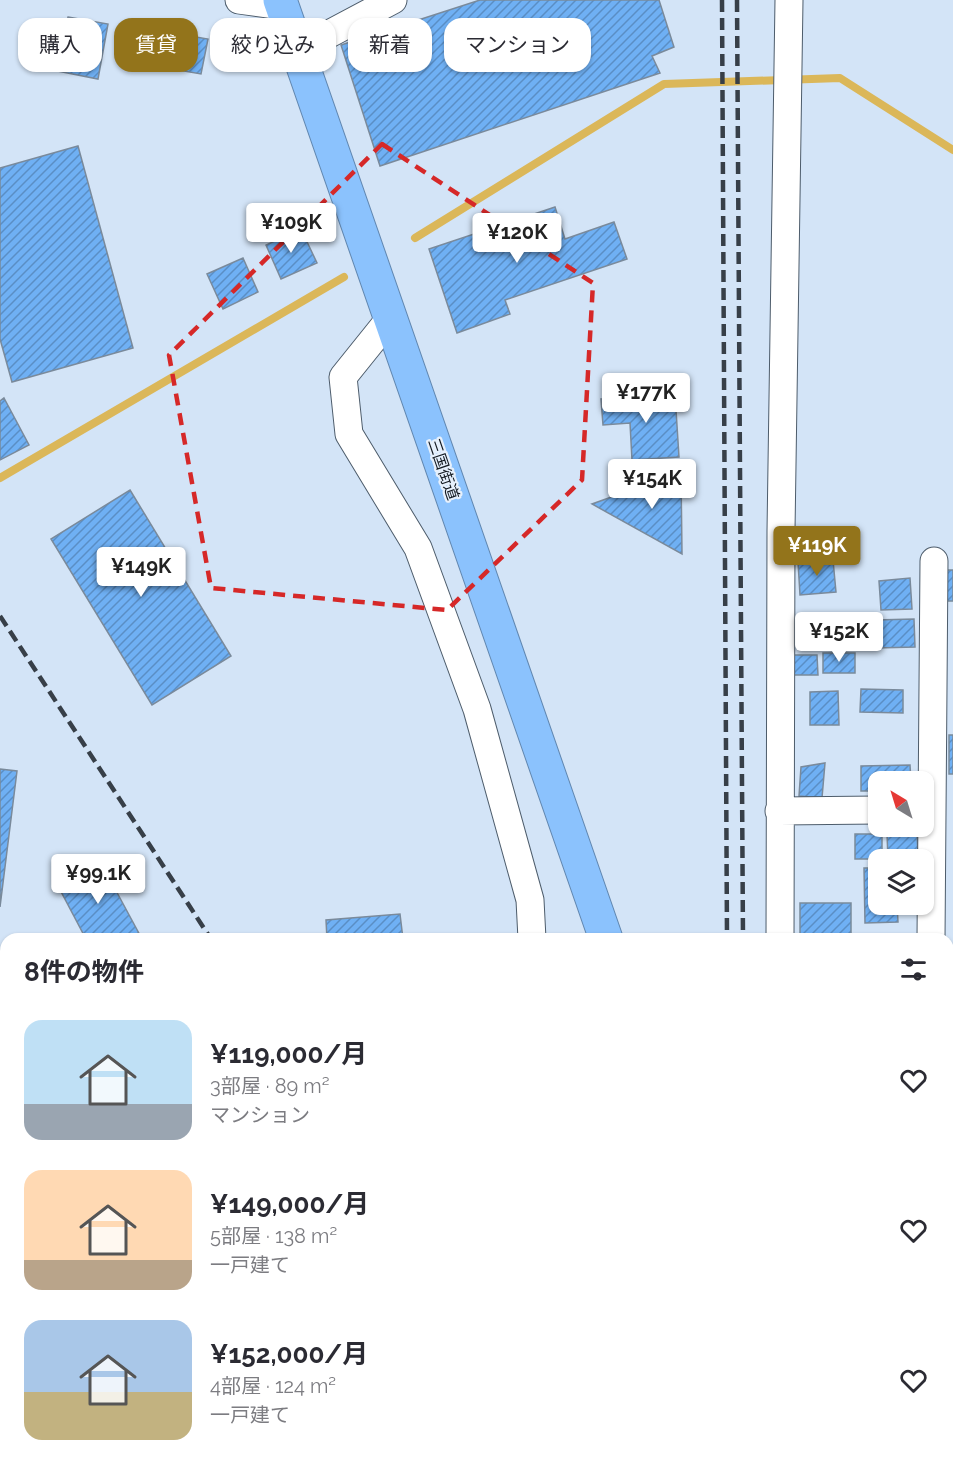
<!DOCTYPE html>
<html lang="ja">
<head>
<meta charset="utf-8">
<style>
  body { margin:0; font-family:Raleway,"Noto Sans JP",sans-serif; background:#f7f7f7; color:#2b2b33; height:100vh; display:flex; flex-direction:column; font-size:22px; white-space:nowrap }
  * { box-sizing:border-box; margin:0 }
  p { font-size:20px; color:#7c7c81 }
  .icon { flex:none; width:33px; height:33px; fill:none; stroke:currentColor; stroke-width:2; stroke-linecap:round; stroke-linejoin:round }
  .map { position:relative; flex:1; overflow:hidden }
  .drawer { position:absolute; left:0px; top:933px; width:954px; height:534px; display:flex; flex-direction:column; background:#fff; border-radius:18px 18px 0 0; box-shadow:0 2px 4px #0004 }
  .drawer>* { flex:none }
  .guide { position:absolute; left:18px; top:18px; width:600px; height:54px; display:flex; gap:12px }
  .needle { width:39px; rotate:322deg }
  .controls { position:absolute; left:868px; top:771px; display:grid; gap:12px }
  .controls a { display:grid; place-items:center; width:66px; height:66px; border-radius:12px; background:#fff; box-shadow:0 2px 4px #0004; font-size:30px }
  .price { position:absolute; translate:-50% -51px; padding:0 14px; border-radius:6px; background:#fff; color:#222; font-size:20px; line-height:39px; filter:drop-shadow(0 2px 3px #0008) }
  .price::after { content:''; position:absolute; left:50%; top:36px; width:18px; height:14px; margin-left:-9px; background:inherit; clip-path:polygon(0 0,100% 0,50% 100%) }
  .price.selected { background:#93741b; color:#fff }
  ul { padding:0; list-style:none }
  li { display:flex; align-items:center; gap:18px; height:150px; padding:0 24px }
  li span { display:grid; place-items:center; flex:none; width:168px; height:120px; border-radius:18px; color:#555 }
  li>.icon { margin-inline-start:auto }
  span .icon { width:72px; height:72px; fill:#fffc; stroke-width:1 }
  li b { font-size:26px }
  h2 { display:flex; justify-content:space-between; align-items:center; height:72px; padding:0 24px; font-size:26px }
  .tag { padding:0 21px; border-radius:18px; background:#fff; box-shadow:0 2px 4px #0004; font-size:21px; line-height:54px }
  .tag.selected { background:#93741b; color:#fff }
  .map>svg:first-child { display:block }
  .lines { fill:none; stroke-linecap:round; stroke-linejoin:round }
  .stream { stroke:#dbb759; stroke-width:8 }
  .building { fill:url(#building-hatch); stroke:#7a8a9b; stroke-width:1.5 }
  .minor-casing { stroke:#4d5c6b; stroke-width:29 }
  .highway-casing { stroke:#6187b0; stroke-width:35 }
  .minor { stroke:#fff; stroke-width:27 }
  .highway { stroke:#8bc2fd; stroke-width:33 }
  .rail { stroke:#373f48; stroke-width:4.5; stroke-dasharray:12 6; stroke-linecap:butt }
  .marked { fill:none; stroke:#d62828; stroke-width:4.5; stroke-dasharray:12 8; stroke-linejoin:round }
  .labels { text-anchor:middle; stroke-width:4.5; stroke-linejoin:round; paint-order:stroke }
  .street-label { font-size:16px; fill:#131920; stroke:#e6f0fc }
</style>
</head>
<body>
<div class="map">
<svg width="953" height="1467" viewBox="0 0 953 1467">
  <defs>
    <pattern id="building-hatch" width="6" height="6" patternUnits="userSpaceOnUse" patternTransform="scale(1.5)"><rect width="6" height="6" fill="#6fb0f4"/><path d="M-1 1l2-2M0 6l6-6M5 7l2-2" fill="none" stroke="#5a8ec5"/></pattern>
  </defs>
  <rect width="100%" height="100%" fill="#d3e4f7"/>
  <g class="lines">
    <path class="stream" d="M 415,238 L 664,84 L 840,78 L 953,150
      M 0,478 L 344,277"/>
  </g>
  <path class="building" d="M 480,0 L 659,0 L 674,47 L 652,56 L 660,73 L 380,166 L 341,45 Z
    M 68,17 L 108,24 L 98,79 L 57,71 Z
    M 144,28 L 208,39 L 201,74 L 137,63 Z
    M 78,146 L 133,348 L 12,382 L 0,339 L 0,168 Z
    M 555,207 L 565,239 L 614,222 L 627,259 L 505,300 L 510,314 L 457,333 L 429,249 Z
    M 301,229 L 317,263 L 281,279 L 266,245 Z
    M 243,258 L 258,292 L 223,309 L 207,274 Z
    M 675,394 L 679,457 L 632,460 L 630,423 L 603,425 L 601,399 Z
    M 4,398 L 29,445 L 0,460 L 0,401 Z
    M 681,472 L 682,554 L 592,504 Z
    M 130,490 L 231,656 L 152,705 L 51,539 Z
    M 833,560 L 836,592 L 800,595 L 798,562 Z
    M 946,570 L 953,570 L 953,601 L 946,601 Z
    M 910,578 L 912,609 L 881,610 L 879,581 Z
    M 914,619 L 915,647 L 876,648 L 875,620 Z
    M 823,653 L 855,653 L 855,673 L 823,673 Z
    M 785,655 L 817,655 L 818,675 L 786,675 Z
    M 861,689 L 903,690 L 903,713 L 860,712 Z
    M 838,691 L 839,725 L 810,725 L 810,692 Z
    M 949,735 L 953,735 L 953,774 L 949,774 Z
    M 825,763 L 822,798 L 799,796 L 801,767 Z
    M 910,765 L 911,782 L 879,782 L 879,791 L 861,791 L 861,766 Z
    M 0,769 L 17,771 L 0,907 Z
    M 917,833 L 918,857 L 888,859 L 887,834 Z
    M 855,834 L 882,834 L 882,859 L 855,859 Z
    M 100,861 L 142,939 L 86,939 L 57,884 Z
    M 864,868 L 879,868 L 879,904 L 897,904 L 898,922 L 865,923 Z
    M 800,903 L 851,903 L 851,938 L 800,938 Z
    M 400,914 L 403,939 L 327,939 L 326,920 Z
    M 6,1182 L 6,1214 L 0,1214 L 0,1183 Z
    M 0,1222 L 6,1222 L 6,1256 L 0,1256 Z
    M 0,1259 L 6,1259 L 6,1293 L 0,1293 Z
    M 0,1302 L 6,1302 L 6,1336 L 0,1336 Z
    M 0,1340 L 6,1340 L 6,1374 L 0,1374 Z
    M 948,1343 L 953,1356 L 953,1367 L 948,1369 Z
    M 0,1378 L 6,1378 L 6,1407 L 0,1408 Z
    M 953,1381 L 953,1414 L 948,1416 L 948,1384 Z
    M 0,1416 L 6,1416 L 6,1450 L 0,1450 Z
    M 61,1461 L 98,1461 L 99,1467 L 61,1467 Z
    M 441,1461 L 475,1461 L 476,1467 L 442,1467 Z
    M 552,1461 L 601,1461 L 601,1462 L 569,1467 L 553,1467 Z"/>
  <g class="lines">
    <g class="minor-casing">
      <path id="minor" d="M 239,0 L 283,6
        M 299,50 L 393,0
        M 392,316 L 343,377 L 349,434 L 418,548 L 477,709 L 530,900 L 532,939
        M 779,811 L 879,810
        M 780,939 L 781,531 L 789,0
        M 931,939 L 934,561
        M 0,1064 L 6,1063
        M 0,1167 L 6,1167
        M 118,1461 L 118,1467
        M 281,1461 L 281,1467
        M 418,1461 L 419,1467
        M 927,1461 L 928,1467"/>
    </g>
    <g class="highway-casing">
      <path id="highway" d="M 280,0 L 606,939
        M 792,1461 L 794,1467"/>
    </g>
    <use href="#minor" class="minor"/>
    <use href="#highway" class="highway"/>
    <path class="rail" d="M 722,0 L 727,939
      M 737,0 L 743,939
      M 0,616 L 211,939
      M 502,1461 L 504,1467
      M 730,1461 L 730,1467
      M 747,1461 L 747,1467"/>
  </g>
  <path class="marked" d="M 382,144 L 593,283 L 582,480 L 447,610 L 211,588 L 169,355 Z"/>
  <g class="labels">
    <g class="street-label">
      <text transform="translate(444 469) rotate(71)" y="6">三国街道</text>
    </g>
  </g>
</svg>
<div class="controls">
<a><svg class="needle" viewBox="-14 -14 28 28"><path d="M0-13l5 13h-10z" fill="#e53935"/><path d="M0 13l5-13h-10z" fill="#7c7c81"/></svg></a>
<a><svg class="icon" aria-label="layers" viewBox="0 0 24 24"><path d="M12 4l9 5-9 5-9-5zM3 14l9 5 9-5"/></svg></a>
</div>
<b class="price" style="left:291px;top:254px">¥109K</b>
<b class="price" style="left:517px;top:264px">¥120K</b>
<b class="price" style="left:646px;top:424px">¥177K</b>
<b class="price" style="left:652px;top:510px">¥154K</b>
<b class="price selected" style="left:817px;top:577px">¥119K</b>
<b class="price" style="left:141px;top:598px">¥149K</b>
<b class="price" style="left:839px;top:663px">¥152K</b>
<b class="price" style="left:98px;top:905px">¥99.1K</b>
<div class="guide">
<a class="tag">購入</a>
<a class="tag selected">賃貸</a>
<a class="tag">絞り込み</a>
<a class="tag">新着</a>
<a class="tag">マンション</a>
</div>
<section class="drawer">
<h2>8件の物件<svg class="icon" aria-label="filters" viewBox="0 0 24 24"><path d="M4 7h16M4 17h16"/><circle cx="9" cy="7" r="2"/><circle cx="15" cy="17" r="2"/></svg></h2>
<ul>
<li><span style="background:linear-gradient(#bfe0f5 70%,#9aa5b1 0)"><svg class="icon" aria-label="home" viewBox="0 0 24 24"><path d="M3 11l9-7 9 7M6 9v11h12V9"/></svg></span><div><b>¥119,000/月</b><p>3部屋 · 89 m²</p><p>マンション</p></div><svg class="icon" aria-label="heart" viewBox="0 0 24 24"><path d="M12 20l-8-8c-3-5 5-10 8-4 3-6 11-1 8 4z"/></svg></li>
<li><span style="background:linear-gradient(#ffd9b3 75%,#b9a48a 0)"><svg class="icon" aria-label="home" viewBox="0 0 24 24"><path d="M3 11l9-7 9 7M6 9v11h12V9"/></svg></span><div><b>¥149,000/月</b><p>5部屋 · 138 m²</p><p>一戸建て</p></div><svg class="icon" aria-label="heart" viewBox="0 0 24 24"><path d="M12 20l-8-8c-3-5 5-10 8-4 3-6 11-1 8 4z"/></svg></li>
<li><span style="background:linear-gradient(#a9c7e8 60%,#c2b280 0)"><svg class="icon" aria-label="home" viewBox="0 0 24 24"><path d="M3 11l9-7 9 7M6 9v11h12V9"/></svg></span><div><b>¥152,000/月</b><p>4部屋 · 124 m²</p><p>一戸建て</p></div><svg class="icon" aria-label="heart" viewBox="0 0 24 24"><path d="M12 20l-8-8c-3-5 5-10 8-4 3-6 11-1 8 4z"/></svg></li>
</ul>
</section>
</div>
</body>
</html>
